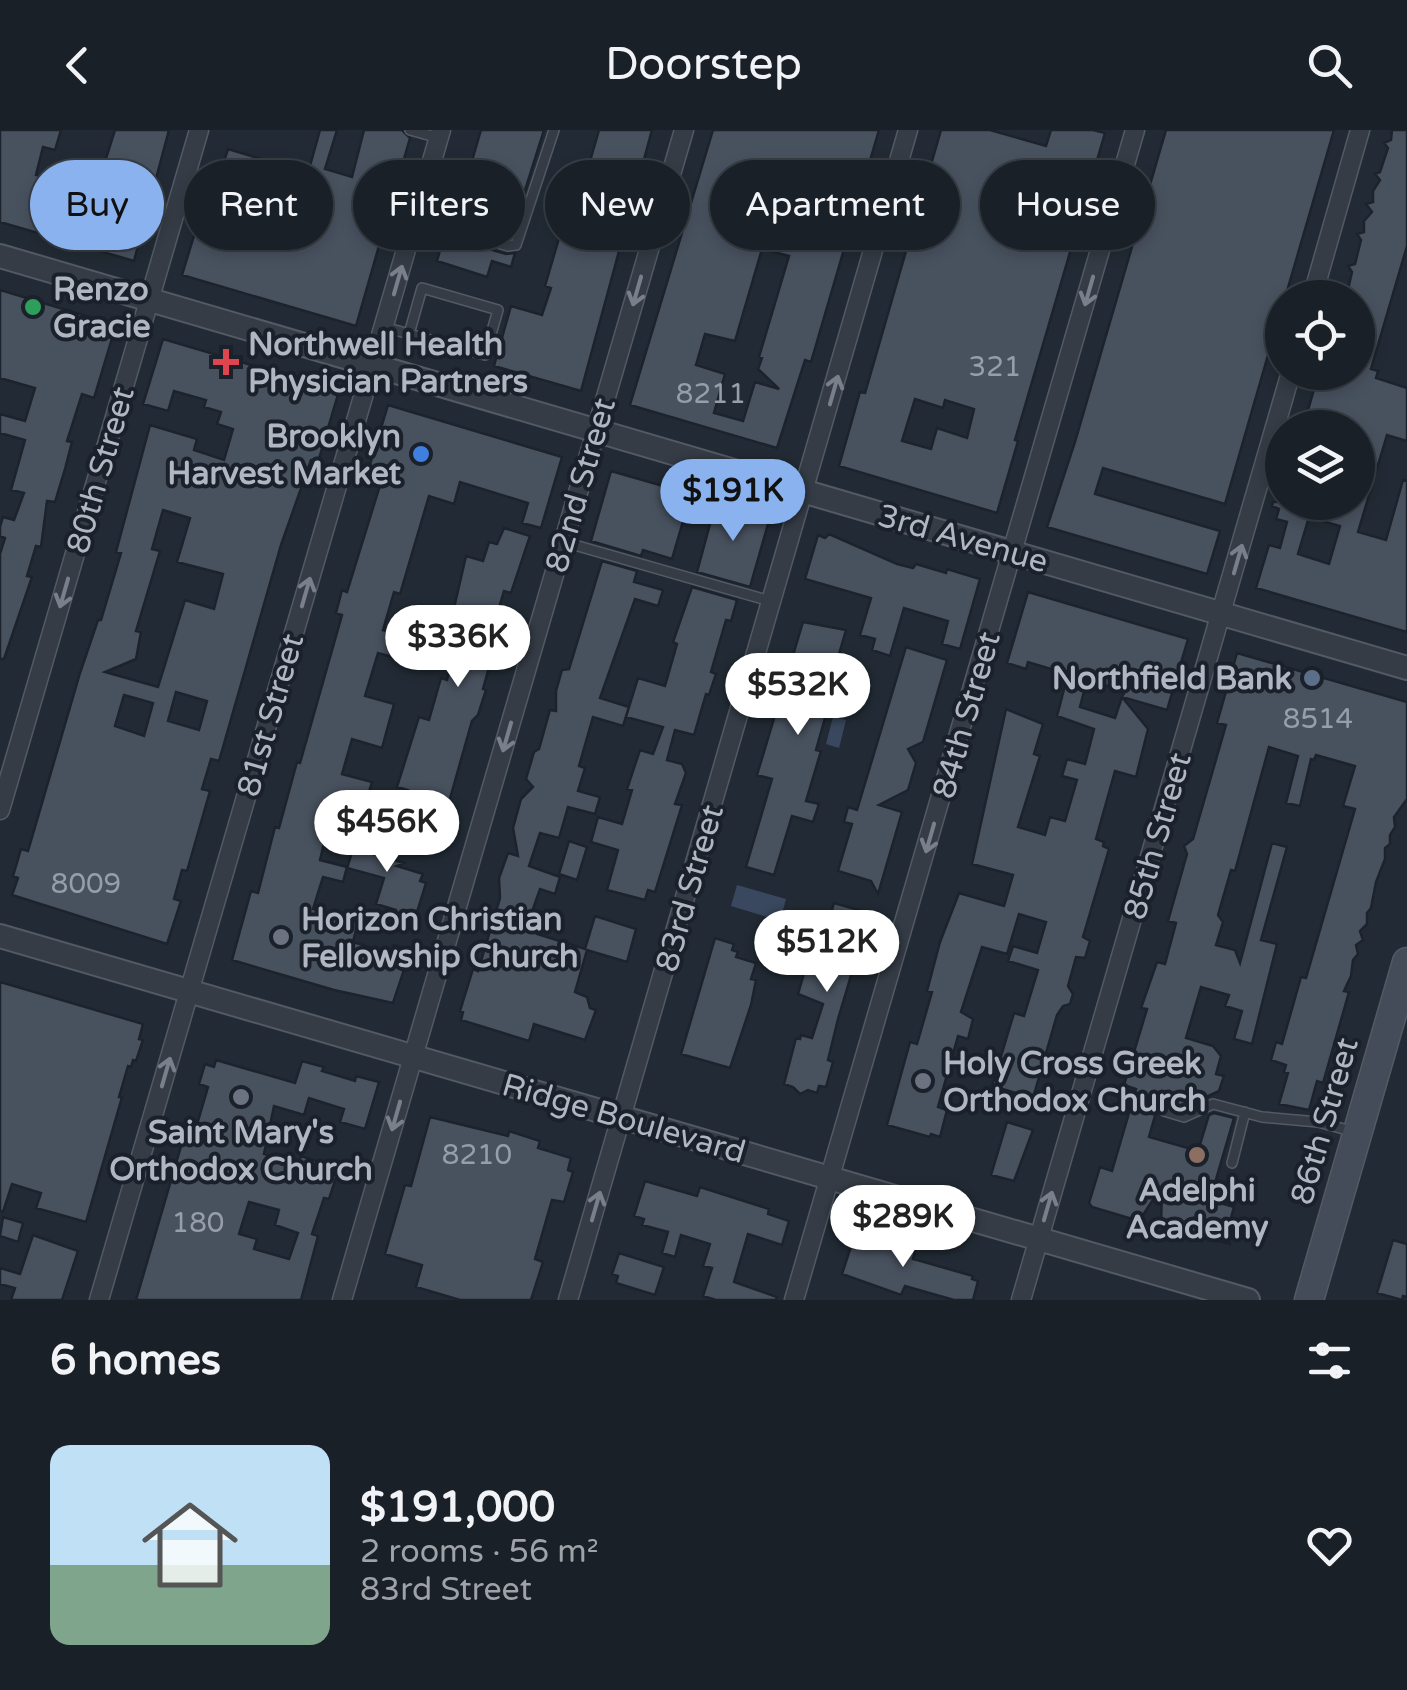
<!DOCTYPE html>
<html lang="en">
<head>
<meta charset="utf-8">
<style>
  body { margin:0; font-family:"Varela Round",sans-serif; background:#232830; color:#f1f3f6; height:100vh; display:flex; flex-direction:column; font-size:38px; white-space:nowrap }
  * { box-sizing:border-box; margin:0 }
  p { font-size:32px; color:#9fa3a8 }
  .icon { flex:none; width:55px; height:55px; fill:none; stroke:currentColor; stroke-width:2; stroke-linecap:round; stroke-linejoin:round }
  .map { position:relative; height:1170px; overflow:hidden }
  .sheet { display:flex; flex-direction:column; background:#1a2028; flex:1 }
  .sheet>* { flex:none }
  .top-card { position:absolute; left:30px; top:30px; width:1348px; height:90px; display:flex; gap:20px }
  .controls { position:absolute; left:1265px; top:150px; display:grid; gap:20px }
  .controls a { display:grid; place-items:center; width:110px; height:110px; border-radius:50%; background:#1a2028; box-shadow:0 5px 15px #0003,0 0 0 2px #383e45; font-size:50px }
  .price { position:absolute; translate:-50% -85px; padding:0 22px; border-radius:35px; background:#fff; color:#222; font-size:32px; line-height:65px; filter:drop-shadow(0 2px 5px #0008) }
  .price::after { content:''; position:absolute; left:50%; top:60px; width:30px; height:22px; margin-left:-15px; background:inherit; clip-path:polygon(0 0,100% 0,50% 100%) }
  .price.active { background:#89b2ee; color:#111 }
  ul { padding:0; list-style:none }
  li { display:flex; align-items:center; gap:30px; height:250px; padding:0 50px }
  li span { display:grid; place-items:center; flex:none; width:280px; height:200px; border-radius:20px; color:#555 }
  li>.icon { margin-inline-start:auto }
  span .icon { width:120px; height:120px; fill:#fffc; stroke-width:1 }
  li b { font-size:42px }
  h2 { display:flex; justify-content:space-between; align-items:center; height:120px; padding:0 50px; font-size:42px }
  .chip { padding:0 35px; border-radius:45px; background:#1a2028; box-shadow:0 5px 15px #0003,0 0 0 2px #383e45; font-size:35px; line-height:90px }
  .chip.active { background:#89b2ee; color:#111 }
  header { display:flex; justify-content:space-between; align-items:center; height:130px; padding:0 50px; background:#1a2028; font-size:45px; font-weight:600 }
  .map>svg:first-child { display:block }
  .water { fill:#39485e }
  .building { fill:#48525f; stroke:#1d232d; stroke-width:2.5; fill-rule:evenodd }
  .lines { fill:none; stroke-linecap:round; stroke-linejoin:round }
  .service-casing { stroke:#535a64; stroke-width:12 }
  .minor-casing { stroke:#535a64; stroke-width:21 }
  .tertiary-casing { stroke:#535a64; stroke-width:26 }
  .secondary-casing { stroke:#535a64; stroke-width:31 }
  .service { stroke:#353c46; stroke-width:9 }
  .minor { stroke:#353c46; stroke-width:18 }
  .tertiary { stroke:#353c46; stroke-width:22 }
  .secondary { stroke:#444c59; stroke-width:28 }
  .oneway { stroke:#79808b }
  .leisure-dot { fill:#2e9e5b; stroke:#1b212b; stroke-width:4 }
  .health-dot { fill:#e0444e; stroke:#1b212b; stroke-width:4 }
  .shop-dot { fill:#3f7fe0; stroke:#1b212b; stroke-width:4 }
  .service-dot { fill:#5c6f8a; stroke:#1b212b; stroke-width:4 }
  .worship-dot { fill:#6b7280; stroke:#1b212b; stroke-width:4 }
  .education-dot { fill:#8d6e63; stroke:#1b212b; stroke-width:4 }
  .labels { text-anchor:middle; stroke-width:8; stroke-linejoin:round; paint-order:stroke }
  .number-label { font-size:28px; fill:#969eaa }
  .poi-label { font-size:32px; font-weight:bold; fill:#b0b7c3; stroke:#1b212b; text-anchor:start }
  .street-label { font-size:32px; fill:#b0b7c3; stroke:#1b212b }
</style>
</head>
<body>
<header><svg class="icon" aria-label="back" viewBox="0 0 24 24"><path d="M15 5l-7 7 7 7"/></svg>Doorstep<svg class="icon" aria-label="search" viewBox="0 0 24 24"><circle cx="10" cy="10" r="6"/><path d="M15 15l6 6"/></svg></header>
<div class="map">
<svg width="1407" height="1170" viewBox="0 0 1407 1170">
  <rect width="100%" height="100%" fill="#222b35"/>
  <path class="water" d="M 833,587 L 846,590 L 839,618 L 826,614 Z
    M 377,661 L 393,666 L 384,694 L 368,689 Z
    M 737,755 L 786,769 L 780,791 L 731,776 Z"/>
  <path class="building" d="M 0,0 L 61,0 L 55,20 L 43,17 L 36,45 L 127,71 L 134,44 L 104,35 L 115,0 L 169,0 L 134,131 L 0,92 Z
    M 320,0 L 337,0 L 325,39 L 352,47 L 364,0 L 402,0 L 410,8 L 356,196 L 182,145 L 204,73 L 210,75 L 228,19 L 308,43 ZM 271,78 L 307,87 L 298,117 L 264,107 Z
    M 481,0 L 544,0 L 510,108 L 454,92 Z
    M 599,0 L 652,0 L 581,261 L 494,236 L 511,176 L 542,185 L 551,158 L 545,156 L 571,67 L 561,64 L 570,33 L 588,38 Z
    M 713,0 L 879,0 L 811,232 L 805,230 L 777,318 L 630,275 ZM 762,119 L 789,126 L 759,227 L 762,228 L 758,239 L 779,259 L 755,252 L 743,291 L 714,283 L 725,244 L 696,235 L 705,204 L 735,211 Z
    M 941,0 L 990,0 L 1046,16 L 1051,0 L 1093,0 L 1105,3 L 1015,310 L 1018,311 L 997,383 L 839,336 L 860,262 L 865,263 ZM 915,269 L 943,278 L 945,270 L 974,279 L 967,308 L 937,298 L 931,319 L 902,311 Z
    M 1166,0 L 1334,0 L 1285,168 L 1282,168 L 1282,177 L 1225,374 L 1103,338 L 1095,364 L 1220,401 L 1207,444 L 1047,397 L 1075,312 Z
    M 1392,0 L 1407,0 L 1407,116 L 1371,239 L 1378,241 L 1376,248 L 1407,258 L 1407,311 L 1387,305 L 1358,402 L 1386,410 L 1403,350 L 1407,351 L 1407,502 L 1256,458 L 1269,415 L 1280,418 L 1287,392 L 1276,389 L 1279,379 L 1272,376 L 1273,372 L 1317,372 L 1348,382 L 1351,372 L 1358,372 L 1358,298 L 1304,298 L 1304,294 L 1319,242 L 1358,242 L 1358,168 L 1346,168 L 1352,142 L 1348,136 L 1355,134 L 1361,110 L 1357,104 L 1364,102 L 1364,91 L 1372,82 L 1366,74 L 1373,72 L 1373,61 L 1380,50 L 1375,44 L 1380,42 L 1388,18 L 1384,13 L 1391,10 ZM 1309,387 L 1340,396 L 1329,434 L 1298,424 Z
    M 444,106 L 506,124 L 515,123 L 511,137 L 492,131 L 487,147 L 437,131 Z
    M 0,160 L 116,195 L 94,268 L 82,264 L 67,311 L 72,312 L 65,339 L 55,372 L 47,371 L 41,417 L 36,416 L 27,446 L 32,447 L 4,529 L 0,529 L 0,424 L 5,408 L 0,406 L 0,397 L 3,387 L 14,390 L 24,363 L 11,360 L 25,310 L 0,303 L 0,284 L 25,291 L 35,258 L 0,248 Z
    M 163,209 L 339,261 L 318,332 L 311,330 L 281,415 L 219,631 L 211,629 L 202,659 L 210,661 L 187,741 L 182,740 L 174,769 L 181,771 L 167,814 L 12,765 L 18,748 L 13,746 L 21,719 L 28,721 L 80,543 L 98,490 L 101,490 L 121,423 L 116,422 L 150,295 L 197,309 L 194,320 L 224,330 L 233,299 L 217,294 L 221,282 L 204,277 L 206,270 L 174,261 L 168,281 L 143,274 ZM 163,380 L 190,388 L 177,432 L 223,444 L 214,479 L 185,470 L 158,557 L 105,542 L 136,529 L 141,502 L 136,501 L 160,421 L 152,419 ZM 176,562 L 207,571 L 199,600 L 168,591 ZM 124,565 L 153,573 L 144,606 L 115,596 Z
    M 388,275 L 562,327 L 541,398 L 522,393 L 528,373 L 460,352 L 454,374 L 429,366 L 400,464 L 394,462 L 383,500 L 413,508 L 407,531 L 378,523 L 365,566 L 394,574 L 382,618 L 352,609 L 342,644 L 372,652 L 358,697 L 330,688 L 320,730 L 347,737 L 343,752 L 323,747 L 313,779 L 358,792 L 353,812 L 391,824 L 393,815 L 411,819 L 393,873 L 334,860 L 232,830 L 251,761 L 258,763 L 275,697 L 279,698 L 297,632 L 300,633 L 342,485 L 336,483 L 342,460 L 347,462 L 381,352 L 366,348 Z
    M 611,341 L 691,364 L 672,429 L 643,420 L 641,426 L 591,411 Z
    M 716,372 L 770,387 L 750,457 L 697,442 Z
    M 504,398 L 530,406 L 511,463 L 504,461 L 489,511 L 496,512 L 483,559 L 486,560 L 478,585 L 472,591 L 449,672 L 445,671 L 432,719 L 419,725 L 411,706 L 396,701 L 408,660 L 397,657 L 419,587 L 429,590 L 441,548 L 447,550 L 457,511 L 450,510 L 452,505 L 448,504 L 466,426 L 483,431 L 489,412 L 497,414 Z
    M 829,404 L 897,434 L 913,438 L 916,434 L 946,443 L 947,439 L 980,449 L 960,519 L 942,514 L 948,491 L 904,478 L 890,526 L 872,520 L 875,509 L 860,505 L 871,468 L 805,449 L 818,405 L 825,408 Z
    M 602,431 L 637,441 L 634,452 L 663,460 L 658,476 L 635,469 L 600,568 L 629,577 L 623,596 L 593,587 L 579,636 L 585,638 L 578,661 L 600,667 L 595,684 L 568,677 L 559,708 L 540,703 L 529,736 L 560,747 L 555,764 L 540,759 L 529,790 L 541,793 L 537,804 L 585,819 L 595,786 L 636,799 L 627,832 L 587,820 L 575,862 L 587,867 L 590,878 L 596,880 L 585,910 L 534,894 L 529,911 L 461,890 L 463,882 L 460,881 L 473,839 L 478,841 L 500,768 L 499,748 L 508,723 L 518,726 L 513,698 L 521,669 L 533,657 L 526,649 L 534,622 L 539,619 L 550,580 L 556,581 L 556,561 L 562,540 L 569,539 Z
    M 692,457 L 737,470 L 731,491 L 726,490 L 711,542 L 716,544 L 709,565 L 706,564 L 694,605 L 675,600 L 667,630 L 682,634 L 686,643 L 675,674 L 682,675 L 655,762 L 648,760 L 645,770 L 607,760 L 618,720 L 591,712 L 598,687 L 622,694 L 632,660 L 627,659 L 640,620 L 653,624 L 663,597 L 626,587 L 638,548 L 665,556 L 677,514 L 673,512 Z
    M 1028,462 L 1188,509 L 1167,580 L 1122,567 L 1125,561 L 1087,550 L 1080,577 L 1115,588 L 1122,567 L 1148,599 L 1136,647 L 1115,641 L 1096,709 L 1104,712 L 1103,716 L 1109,719 L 1083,807 L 1090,811 L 1085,828 L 1076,827 L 1068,856 L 1073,864 L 1070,874 L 1063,876 L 1057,885 L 1033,968 L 992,956 L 1014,883 L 1024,886 L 1038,840 L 1008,831 L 1013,816 L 1037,823 L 1046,792 L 1019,784 L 1007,824 L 982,817 L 961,882 L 973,889 L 968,909 L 958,906 L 938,977 L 947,980 L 940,1007 L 931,1004 L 930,1007 L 887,995 L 910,912 L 917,914 L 932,862 L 927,861 L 940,812 L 959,763 L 1004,776 L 1013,745 L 972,734 L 1006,579 L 1043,594 L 1034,624 L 1040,626 L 1018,697 L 1045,705 L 1050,687 L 1065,691 L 1077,650 L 1062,646 L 1067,629 L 1085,634 L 1094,599 L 1057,586 L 1068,544 L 1028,532 L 1026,539 L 1007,533 Z
    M 803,492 L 846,500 L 837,531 L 864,539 L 859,555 L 836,549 L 816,620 L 821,621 L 806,671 L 819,674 L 813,692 L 792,686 L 774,745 L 746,737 L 772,649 L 757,645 Z
    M 906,517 L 947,530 L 923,612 L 908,619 L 916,633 L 908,660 L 879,675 L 902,682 L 878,764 L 871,751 L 838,741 L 852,694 L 844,692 L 848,677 L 857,680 L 860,670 Z
    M 1237,523 L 1407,572 L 1407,669 L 1394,687 L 1395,697 L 1390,705 L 1390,714 L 1385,718 L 1385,729 L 1376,752 L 1371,778 L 1367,783 L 1367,794 L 1360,801 L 1363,810 L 1356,815 L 1358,824 L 1353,830 L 1351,846 L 1344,861 L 1349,862 L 1323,953 L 1317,951 L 1309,980 L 1279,974 L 1288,943 L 1284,942 L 1286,935 L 1271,930 L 1276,912 L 1282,914 L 1301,847 L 1306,848 L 1355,679 L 1343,676 L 1355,636 L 1316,625 L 1314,630 L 1311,629 L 1300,676 L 1286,673 L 1298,626 L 1269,617 L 1235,741 L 1231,740 L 1218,785 L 1223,792 L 1216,815 L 1235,820 L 1240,833 L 1272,713 L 1287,717 L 1261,810 L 1277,814 L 1252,914 L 1234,909 L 1242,881 L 1225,876 L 1229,865 L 1201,857 L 1186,908 L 1213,916 L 1221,926 L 1216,944 L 1224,946 L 1219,961 L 1183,978 L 1159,972 L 1149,1007 L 1198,1021 L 1209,985 L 1214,983 L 1234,988 L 1210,1070 L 1234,1077 L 1229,1095 L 1230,1114 L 1161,1097 L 1162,1056 L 1139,1091 L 1092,1077 L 1089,1073 L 1100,1037 L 1112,1041 L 1136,959 L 1124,955 L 1147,879 L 1141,878 L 1157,832 L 1165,834 L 1176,793 L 1168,791 L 1187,724 L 1184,716 L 1193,709 L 1226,595 L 1217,593 Z
    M 361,694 L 380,700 L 373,724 L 404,733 L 397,736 L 423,744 L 420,751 L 426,753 L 417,782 L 397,787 L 396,780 L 376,774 L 384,748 L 347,738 Z
    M 569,711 L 587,717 L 577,750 L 559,744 Z
    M 834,773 L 866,782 L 864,789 L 872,791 L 866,810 L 862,809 L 838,889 L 828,930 L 833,932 L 826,957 L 819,956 L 817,963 L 808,960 L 800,964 L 793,957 L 784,954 L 796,908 L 800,909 L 801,905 L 812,908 L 823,874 L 798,864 L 812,816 L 821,816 Z
    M 715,808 L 734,814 L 732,820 L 738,822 L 736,827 L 756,833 L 751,849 L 756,850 L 751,875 L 730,938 L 681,924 Z
    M 0,852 L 143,894 L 139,909 L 143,910 L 136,931 L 133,930 L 131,937 L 128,936 L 119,967 L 122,967 L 86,1092 L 36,1078 L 41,1063 L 12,1054 L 3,1082 L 0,1081 Z
    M 216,930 L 295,953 L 302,931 L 324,937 L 322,941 L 355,951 L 356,946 L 379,952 L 365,999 L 340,992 L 344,979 L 309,968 L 304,985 L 274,976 L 264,1024 L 298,1035 L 301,1026 L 332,1036 L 331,1040 L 338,1042 L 329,1069 L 324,1068 L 312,1104 L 318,1106 L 301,1170 L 136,1170 L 189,989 L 198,991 L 208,957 L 199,954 L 205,934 L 214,937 ZM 249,1072 L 279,1080 L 275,1095 L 298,1103 L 289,1129 L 254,1119 L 257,1109 L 239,1104 Z
    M 430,987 L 508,1006 L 509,1001 L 540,1011 L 538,1018 L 571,1028 L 568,1040 L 573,1042 L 564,1072 L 552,1070 L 535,1129 L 543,1132 L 531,1170 L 460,1170 L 416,1157 L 422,1135 L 385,1124 L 405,1055 L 411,1056 Z
    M 1007,992 L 1033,1000 L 1014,1051 L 991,1045 Z
    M 645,1051 L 697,1066 L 700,1057 L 769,1079 L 768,1084 L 789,1091 L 782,1115 L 748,1104 L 734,1152 L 777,1167 L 776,1170 L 716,1170 L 703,1166 L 712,1138 L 703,1136 L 710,1114 L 681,1105 L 675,1127 L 662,1123 L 668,1102 L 642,1095 L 644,1089 L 634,1086 Z
    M 3,1087 L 23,1093 L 18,1112 L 0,1106 Z
    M 857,1098 L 880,1105 L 879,1110 L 915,1121 L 913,1129 L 973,1146 L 972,1149 L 978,1151 L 973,1170 L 954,1170 L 905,1156 L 901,1165 L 842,1144 Z
    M 33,1105 L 78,1121 L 62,1170 L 11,1170 L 15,1158 L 0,1154 L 0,1138 L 20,1144 Z
    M 1393,1110 L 1407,1114 L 1407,1167 L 1403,1166 L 1402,1170 L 1377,1163 Z
    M 619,1123 L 664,1137 L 655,1165 L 616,1153 L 618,1146 L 612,1144 Z"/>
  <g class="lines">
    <g class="service-casing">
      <path id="service" d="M 410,0 L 439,8
        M 415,89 L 508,116 L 516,115 L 554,0
        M 384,197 L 485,225 L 498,180 L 422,158 L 409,204
        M 564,412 L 770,471
        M 1164,981 L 1184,987 L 1213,974 L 1262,987 L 1318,992 L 1355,1002
        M 1232,1033 L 1245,982"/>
    </g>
    <g class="minor-casing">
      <path id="minor" d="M 1312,168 L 1360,0
        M 0,680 L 199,0
        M 99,1170 L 441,0
        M 342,1170 L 684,0
        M 568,1170 L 908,0
        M 794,1170 L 1135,0
        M 1021,1170 L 1291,242"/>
    </g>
    <g class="tertiary-casing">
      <path id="tertiary" d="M 0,126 L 1407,538
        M 0,806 L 1248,1170"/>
    </g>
    <g class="secondary-casing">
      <path id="secondary" d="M 1309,1170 L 1407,832"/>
    </g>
    <use href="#service" class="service"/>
    <use href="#minor" class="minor"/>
    <use href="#tertiary" class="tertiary"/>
    <use href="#secondary" class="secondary"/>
  </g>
  <defs><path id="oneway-shaft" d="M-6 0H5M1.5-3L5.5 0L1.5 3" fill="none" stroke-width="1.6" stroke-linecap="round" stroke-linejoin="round" transform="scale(2.5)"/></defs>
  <g class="oneway">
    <use href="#oneway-shaft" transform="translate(398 150) rotate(-74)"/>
    <use href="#oneway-shaft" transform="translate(637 161) rotate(106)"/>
    <use href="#oneway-shaft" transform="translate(1089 161) rotate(106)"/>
    <use href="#oneway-shaft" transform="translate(834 260) rotate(-74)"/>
    <use href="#oneway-shaft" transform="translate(1238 429) rotate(-74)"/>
    <use href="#oneway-shaft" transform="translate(306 462) rotate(-74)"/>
    <use href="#oneway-shaft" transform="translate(64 463) rotate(106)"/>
    <use href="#oneway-shaft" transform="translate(507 607) rotate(106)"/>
    <use href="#oneway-shaft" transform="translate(930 708) rotate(106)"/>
    <use href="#oneway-shaft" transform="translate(166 942) rotate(-74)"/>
    <use href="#oneway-shaft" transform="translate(396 986) rotate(106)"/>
    <use href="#oneway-shaft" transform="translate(596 1076) rotate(-74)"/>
    <use href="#oneway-shaft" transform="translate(1048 1076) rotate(-74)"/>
  </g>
  <circle class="leisure-dot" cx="33" cy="177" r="10"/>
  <path class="health-dot" d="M221 217h10v10h10v10h-10v10h-10v-10h-10v-10h10z"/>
  <circle class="shop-dot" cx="421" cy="324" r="10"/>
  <circle class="service-dot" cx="1312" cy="548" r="10"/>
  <g class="worship-dot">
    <circle cx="281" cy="807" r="10"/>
    <circle cx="923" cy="951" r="10"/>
    <circle cx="241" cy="967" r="10"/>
  </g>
  <circle class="education-dot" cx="1197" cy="1025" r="10"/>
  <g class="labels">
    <g class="number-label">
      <text x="995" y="246">321</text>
      <text x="711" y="273">8211</text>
      <text x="1318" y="598">8514</text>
      <text x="86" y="763">8009</text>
      <text x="477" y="1034">8210</text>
      <text x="198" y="1102">180</text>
    </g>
    <g class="poi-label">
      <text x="53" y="170">Renzo<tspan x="53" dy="37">Gracie</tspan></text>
      <text x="248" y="225">Northwell Health<tspan x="248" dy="37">Physician Partners</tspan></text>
      <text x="401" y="317" text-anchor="end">Brooklyn<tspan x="401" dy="37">Harvest Market</tspan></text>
      <text x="1292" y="559" text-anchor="end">Northfield Bank</text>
      <text x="301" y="800">Horizon Christian<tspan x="301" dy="37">Fellowship Church</tspan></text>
      <text x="943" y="944">Holy Cross Greek<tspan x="943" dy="37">Orthodox Church</tspan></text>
      <text x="241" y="1013" text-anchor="middle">Saint Mary's<tspan x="241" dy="37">Orthodox Church</tspan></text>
      <text x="1197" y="1071" text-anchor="middle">Adelphi<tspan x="1197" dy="37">Academy</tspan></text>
    </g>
    <g class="street-label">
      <text transform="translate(100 340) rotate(-74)" y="11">80th Street</text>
      <text transform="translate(580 355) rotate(-74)" y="11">82nd Street</text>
      <text transform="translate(963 408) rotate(16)" y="11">3rd Avenue</text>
      <text transform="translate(270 585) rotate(-74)" y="11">81st Street</text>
      <text transform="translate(966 585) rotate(-74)" y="11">84th Street</text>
      <text transform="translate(1157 706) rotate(-74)" y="11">85th Street</text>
      <text transform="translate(689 758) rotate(-74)" y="11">83rd Street</text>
      <text transform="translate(624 988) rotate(16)" y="11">Ridge Boulevard</text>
      <text transform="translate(1324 991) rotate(-74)" y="11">86th Street</text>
    </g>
  </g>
</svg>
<div class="controls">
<a><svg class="icon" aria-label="locate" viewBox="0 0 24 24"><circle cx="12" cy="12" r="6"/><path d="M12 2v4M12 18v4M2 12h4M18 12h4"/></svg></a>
<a><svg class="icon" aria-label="layers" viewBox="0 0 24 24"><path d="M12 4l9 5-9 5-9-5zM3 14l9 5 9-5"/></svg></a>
</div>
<b class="price active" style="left:733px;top:414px">$191K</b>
<b class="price" style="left:458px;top:560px">$336K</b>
<b class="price" style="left:798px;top:608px">$532K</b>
<b class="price" style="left:387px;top:745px">$456K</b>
<b class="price" style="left:827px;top:865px">$512K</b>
<b class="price" style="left:903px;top:1140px">$289K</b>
<div class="top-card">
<a class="chip active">Buy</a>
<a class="chip">Rent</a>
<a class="chip">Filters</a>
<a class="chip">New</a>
<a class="chip">Apartment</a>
<a class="chip">House</a>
</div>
</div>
<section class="sheet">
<h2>6 homes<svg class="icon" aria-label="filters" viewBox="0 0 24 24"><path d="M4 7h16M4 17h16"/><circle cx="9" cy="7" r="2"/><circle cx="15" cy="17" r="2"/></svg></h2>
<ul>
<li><span style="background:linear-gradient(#bfe0f5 60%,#7fa58c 0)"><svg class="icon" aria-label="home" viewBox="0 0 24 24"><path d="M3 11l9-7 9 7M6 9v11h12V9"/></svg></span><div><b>$191,000</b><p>2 rooms · 56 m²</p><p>83rd Street</p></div><svg class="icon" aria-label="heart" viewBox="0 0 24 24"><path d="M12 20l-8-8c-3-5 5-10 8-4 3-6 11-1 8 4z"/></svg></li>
</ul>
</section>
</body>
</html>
